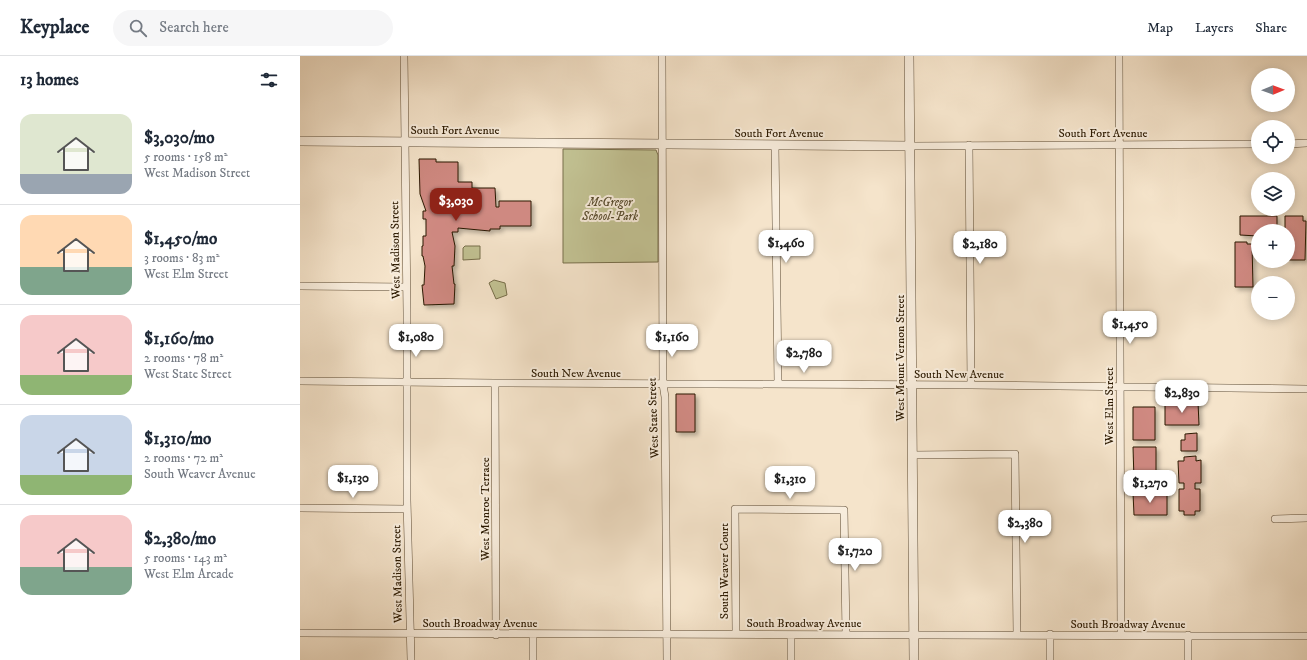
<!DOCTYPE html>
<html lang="en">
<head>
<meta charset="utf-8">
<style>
  body { margin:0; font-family:"IM FELL DW Pica",serif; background:#f6f6f7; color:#1f2937; height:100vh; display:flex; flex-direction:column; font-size:15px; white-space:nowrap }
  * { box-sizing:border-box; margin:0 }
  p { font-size:13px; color:#747a83 }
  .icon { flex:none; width:22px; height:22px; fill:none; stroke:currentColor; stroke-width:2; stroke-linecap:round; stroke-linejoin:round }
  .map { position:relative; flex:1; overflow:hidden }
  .drawer { display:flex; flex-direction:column; background:#fff; width:300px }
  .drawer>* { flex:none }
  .needle { width:26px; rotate:89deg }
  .tools { position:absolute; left:951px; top:12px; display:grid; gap:8px }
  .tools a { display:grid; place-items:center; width:44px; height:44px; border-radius:50%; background:#fff; box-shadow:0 2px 10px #0003; font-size:20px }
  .price { position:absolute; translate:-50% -34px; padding:0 9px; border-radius:8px; background:#fff; color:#222; font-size:13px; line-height:26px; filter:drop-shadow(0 1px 2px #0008) }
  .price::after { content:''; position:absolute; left:50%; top:24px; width:12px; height:9px; margin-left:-6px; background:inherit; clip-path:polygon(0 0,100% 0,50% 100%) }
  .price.current { background:#8f2418; color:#fff }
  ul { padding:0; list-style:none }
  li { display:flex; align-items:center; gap:12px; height:100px; padding:0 20px }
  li+li { border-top:1px solid #e0e1e3 }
  li span { display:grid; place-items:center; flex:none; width:112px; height:80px; border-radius:12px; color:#555 }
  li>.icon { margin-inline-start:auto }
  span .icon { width:48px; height:48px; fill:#fffc; stroke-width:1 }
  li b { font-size:17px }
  h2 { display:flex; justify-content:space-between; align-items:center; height:48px; padding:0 20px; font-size:17px }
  header { display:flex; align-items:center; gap:24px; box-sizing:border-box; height:56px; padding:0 20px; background:#fff; border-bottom:1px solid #e0e1e3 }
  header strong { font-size:19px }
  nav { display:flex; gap:22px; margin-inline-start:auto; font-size:14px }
  .search { width:280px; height:36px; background:#f6f6f7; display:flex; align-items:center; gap:10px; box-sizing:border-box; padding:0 14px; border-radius:22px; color:#747a83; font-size:15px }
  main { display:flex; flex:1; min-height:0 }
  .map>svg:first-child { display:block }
  .green { fill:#c2c293; stroke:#776e4a }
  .building { fill:#cf8981; stroke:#2c1a02; filter:url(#shadow) }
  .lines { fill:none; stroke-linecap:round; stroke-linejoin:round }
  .minor-casing { stroke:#5e4c34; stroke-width:8 }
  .tertiary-casing { stroke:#5e4c34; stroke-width:10 }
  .minor { stroke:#f8eddd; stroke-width:7 }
  .tertiary { stroke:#f8eddd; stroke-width:9 }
  .labels { text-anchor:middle; stroke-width:4; stroke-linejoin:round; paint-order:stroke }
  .street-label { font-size:12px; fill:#2c1a02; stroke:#f8eddd }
  .park-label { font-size:12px; font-style:italic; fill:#594c2e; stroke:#f8eddd }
</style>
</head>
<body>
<header>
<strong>Keyplace</strong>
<div class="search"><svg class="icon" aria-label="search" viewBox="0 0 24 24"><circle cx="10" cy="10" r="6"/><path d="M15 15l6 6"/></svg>Search here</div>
<nav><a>Map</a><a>Layers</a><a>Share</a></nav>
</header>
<main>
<section class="drawer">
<h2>13 homes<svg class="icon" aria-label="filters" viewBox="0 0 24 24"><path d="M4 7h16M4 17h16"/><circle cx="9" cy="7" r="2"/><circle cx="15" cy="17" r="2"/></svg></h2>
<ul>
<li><span style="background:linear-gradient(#dfe7d0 75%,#9aa5b1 0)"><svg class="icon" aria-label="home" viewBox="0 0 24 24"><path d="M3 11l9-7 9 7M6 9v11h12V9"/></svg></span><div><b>$3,030/mo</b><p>5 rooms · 158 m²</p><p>West Madison Street</p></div></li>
<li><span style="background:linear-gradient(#ffd9b3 65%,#7fa58c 0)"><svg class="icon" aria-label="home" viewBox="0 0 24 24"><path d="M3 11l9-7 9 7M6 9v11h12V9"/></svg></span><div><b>$1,450/mo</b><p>3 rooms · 83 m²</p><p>West Elm Street</p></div></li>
<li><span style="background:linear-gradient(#f6c9c9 75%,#8fb573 0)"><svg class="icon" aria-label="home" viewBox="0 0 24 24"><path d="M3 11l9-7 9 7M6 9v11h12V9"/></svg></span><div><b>$1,160/mo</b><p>2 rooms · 78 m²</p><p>West State Street</p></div></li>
<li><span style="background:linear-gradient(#c9d6e8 75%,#8fb573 0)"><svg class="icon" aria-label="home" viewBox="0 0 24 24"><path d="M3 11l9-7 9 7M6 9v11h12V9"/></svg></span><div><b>$1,310/mo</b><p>2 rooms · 72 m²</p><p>South Weaver Avenue</p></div></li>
<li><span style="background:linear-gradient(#f6c9c9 65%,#7fa58c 0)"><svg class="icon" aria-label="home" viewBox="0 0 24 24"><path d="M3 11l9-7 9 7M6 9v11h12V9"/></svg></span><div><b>$2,380/mo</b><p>5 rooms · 143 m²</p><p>West Elm Arcade</p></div></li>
</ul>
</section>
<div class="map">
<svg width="1007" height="604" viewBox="0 0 1007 604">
  <defs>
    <filter id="shadow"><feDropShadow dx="3" dy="3" stdDeviation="2" flood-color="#0004"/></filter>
  </defs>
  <rect width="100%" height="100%" fill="#f5e4cb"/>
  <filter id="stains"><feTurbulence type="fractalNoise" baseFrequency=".005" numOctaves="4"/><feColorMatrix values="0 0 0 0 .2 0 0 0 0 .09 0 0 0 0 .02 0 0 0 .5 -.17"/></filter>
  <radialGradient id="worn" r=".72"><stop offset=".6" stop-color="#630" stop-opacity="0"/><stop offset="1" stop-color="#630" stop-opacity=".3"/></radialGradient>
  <path class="green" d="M 263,93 L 356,94 L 358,99 L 358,206 L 263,207 Z
    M 165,190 L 180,190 L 180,203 L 163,204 L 163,192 Z
    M 194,224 L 205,227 L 207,239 L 196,243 L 189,227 Z"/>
  <path class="building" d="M 119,103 L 136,103 L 136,106 L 158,106 L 158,126 L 172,126 L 172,132 L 195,132 L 196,151 L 199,151 L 199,145 L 231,145 L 231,170 L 200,170 L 200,173 L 190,173 L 190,175 L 158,172 L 158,176 L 152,176 L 155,190 L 154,210 L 152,210 L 154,228 L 155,228 L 154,248 L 124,249 L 122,229 L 124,229 L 125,210 L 123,200 L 122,200 L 122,190 L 123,190 L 123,180 L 126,180 L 126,163 L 123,163 L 123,155 L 126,155 L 120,138 Z
    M 940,160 L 977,160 L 977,170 L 975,170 L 975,175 L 958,175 L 958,180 L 940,179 Z
    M 985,160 L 1003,160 L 1003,165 L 1006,165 L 1005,204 L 988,204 L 988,175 L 985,175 Z
    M 935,186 L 947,186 L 947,188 L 952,188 L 953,231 L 935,231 Z
    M 376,338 L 395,338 L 395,376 L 376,376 Z
    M 898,346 L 899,369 L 865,369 L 865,347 Z
    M 833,351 L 855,351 L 855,384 L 833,384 Z
    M 897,377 L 897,395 L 881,395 L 881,384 L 885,384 L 885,378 Z
    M 833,391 L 856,391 L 856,424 L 834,424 Z
    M 896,400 L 896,405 L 901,404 L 901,427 L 895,427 L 895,433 L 900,433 L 900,455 L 895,455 L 895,459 L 884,459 L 884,455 L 879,455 L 879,433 L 884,433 L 884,427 L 879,427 L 878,405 L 884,405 L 884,401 Z
    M 833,437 L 867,437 L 867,459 L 834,459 Z"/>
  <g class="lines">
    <g class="minor-casing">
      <path id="minor" d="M 104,0 L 107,256 L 107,444 L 111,604
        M 362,0 L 363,328 L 365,341 L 367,604
        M 819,0 L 821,579
        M 988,88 L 1007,87
        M 475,89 L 478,327
        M 669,89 L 671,329
        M 611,90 L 958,88
        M 0,230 L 106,231
        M 0,325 L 195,327 L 671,329 L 1007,333
        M 195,327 L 196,579
        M 612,399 L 715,398 L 717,578
        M 0,452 L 107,453
        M 975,463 L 1007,462
        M 0,577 L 1007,580
        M 436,577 L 435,453 L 544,454 L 546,578
        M 233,578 L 233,604
        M 750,578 L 750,604
        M 491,579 L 491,604
        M 888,579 L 888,604"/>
    </g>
    <g class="tertiary-casing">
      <path id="tertiary" d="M 609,0 L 614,604
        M 0,85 L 611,90"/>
    </g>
    <use href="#minor" class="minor"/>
    <use href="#tertiary" class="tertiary"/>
  </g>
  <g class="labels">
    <g class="street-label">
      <text x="155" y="78">South Fort Avenue</text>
      <text x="479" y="81">South Fort Avenue</text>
      <text x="803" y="81">South Fort Avenue</text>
      <text transform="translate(95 194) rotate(-91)" y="4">West Madison Street</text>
      <text transform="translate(600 302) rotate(-90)" y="4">West Mount Vernon Street</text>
      <text x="276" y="321">South New Avenue</text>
      <text x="659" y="322">South New Avenue</text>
      <text transform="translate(809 350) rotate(-90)" y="4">West Elm Street</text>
      <text transform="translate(353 362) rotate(-92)" y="4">West State Street</text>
      <text transform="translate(185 453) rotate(-90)" y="4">West Monroe Terrace</text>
      <text transform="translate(424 515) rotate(-90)" y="4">South Weaver Court</text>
      <text transform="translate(97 518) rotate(-91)" y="4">West Madison Street</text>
      <text x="180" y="571">South Broadway Avenue</text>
      <text x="504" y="571">South Broadway Avenue</text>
      <text x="828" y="572">South Broadway Avenue</text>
    </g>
    <g class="park-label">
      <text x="310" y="150">McGregor<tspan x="310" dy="14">School-Park</tspan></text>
    </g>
  </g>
  <rect width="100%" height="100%" filter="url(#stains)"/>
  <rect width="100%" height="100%" fill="url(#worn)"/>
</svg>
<div class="tools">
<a><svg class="needle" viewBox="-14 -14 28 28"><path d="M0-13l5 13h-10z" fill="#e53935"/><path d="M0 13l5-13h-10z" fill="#747a83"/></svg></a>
<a><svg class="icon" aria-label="locate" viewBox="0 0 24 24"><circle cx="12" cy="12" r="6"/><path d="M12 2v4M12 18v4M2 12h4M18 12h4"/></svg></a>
<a><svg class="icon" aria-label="layers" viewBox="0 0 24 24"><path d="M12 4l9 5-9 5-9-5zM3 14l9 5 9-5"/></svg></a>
<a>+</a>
<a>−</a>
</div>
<b class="price current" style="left:156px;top:166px">$3,030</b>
<b class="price" style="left:486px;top:208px">$1,460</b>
<b class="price" style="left:680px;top:209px">$2,180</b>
<b class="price" style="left:830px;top:289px">$1,450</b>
<b class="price" style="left:116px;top:302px">$1,080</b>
<b class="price" style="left:372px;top:302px">$1,160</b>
<b class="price" style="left:504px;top:318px">$2,780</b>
<b class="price" style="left:882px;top:358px">$2,830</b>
<b class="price" style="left:53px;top:443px">$1,130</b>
<b class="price" style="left:490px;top:444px">$1,310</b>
<b class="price" style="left:850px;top:448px">$1,270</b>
<b class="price" style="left:725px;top:488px">$2,380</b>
<b class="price" style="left:555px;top:516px">$1,720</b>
</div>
</main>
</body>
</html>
